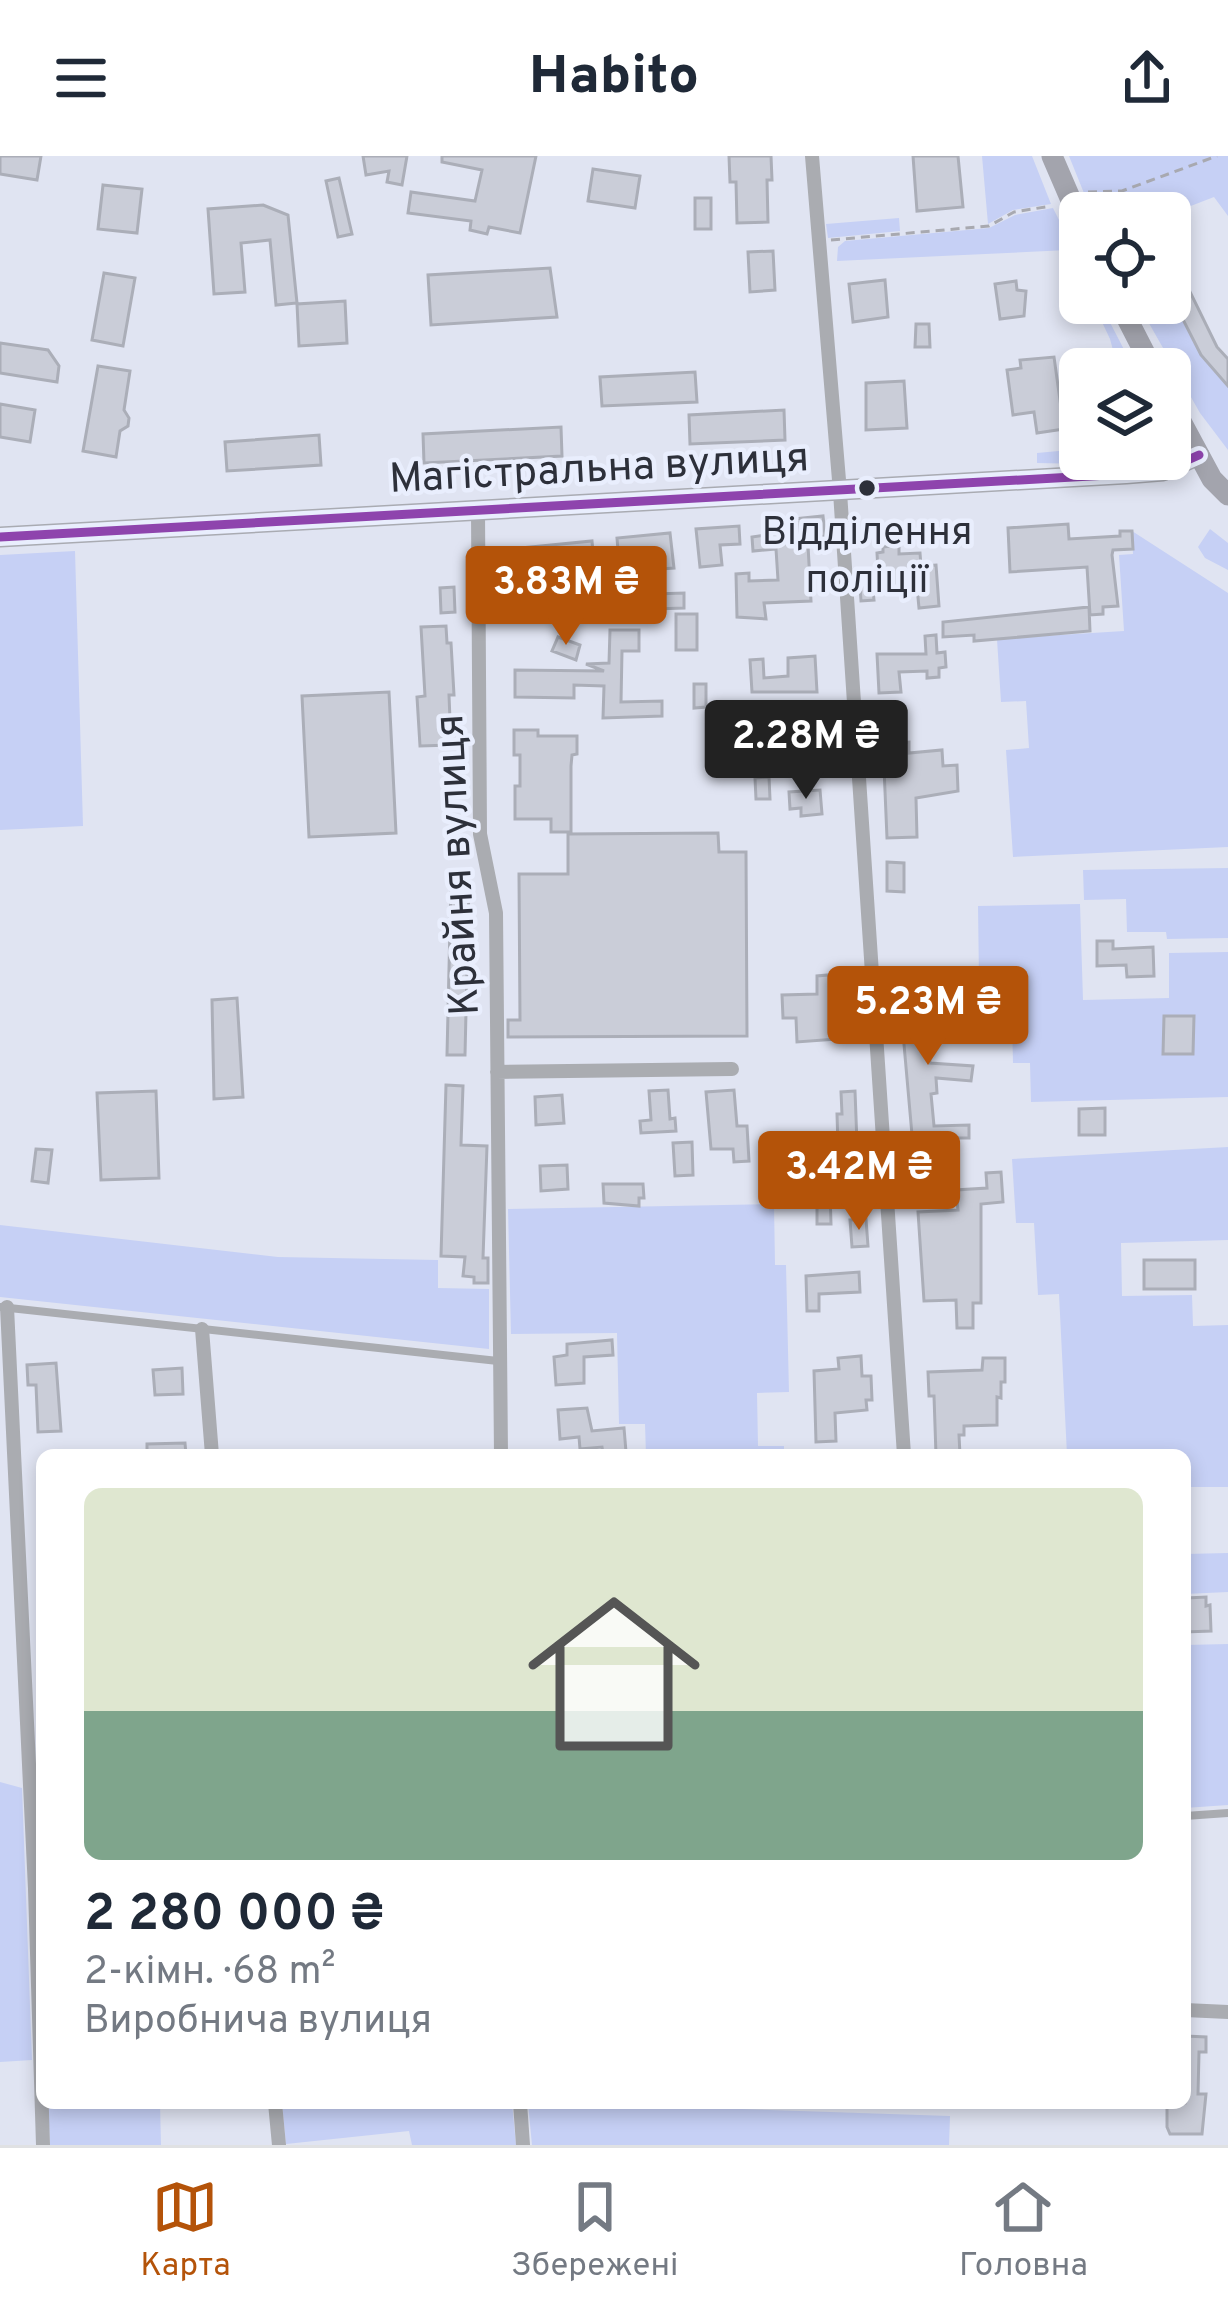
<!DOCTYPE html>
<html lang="uk">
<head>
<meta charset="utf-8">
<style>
  body { margin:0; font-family:Overpass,sans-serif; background:#f6f6f7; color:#1f2937; height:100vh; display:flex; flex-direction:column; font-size:45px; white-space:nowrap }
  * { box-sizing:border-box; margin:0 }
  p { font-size:39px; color:#747a83 }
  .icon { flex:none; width:66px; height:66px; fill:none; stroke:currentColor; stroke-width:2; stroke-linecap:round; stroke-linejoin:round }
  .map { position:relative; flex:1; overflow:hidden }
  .drawer { position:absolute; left:36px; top:1293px; width:1155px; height:660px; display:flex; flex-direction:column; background:#fff; border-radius:18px; box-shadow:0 6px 18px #0003 }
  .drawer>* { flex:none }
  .buttons { position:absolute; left:1059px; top:36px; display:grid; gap:24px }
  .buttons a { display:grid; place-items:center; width:132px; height:132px; border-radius:18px; background:#fff; box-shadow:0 6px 18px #0003; font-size:60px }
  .price { position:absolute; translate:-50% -102px; padding:0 27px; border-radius:12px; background:#b45309; color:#fff; font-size:39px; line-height:78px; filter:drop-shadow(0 3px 6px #0008) }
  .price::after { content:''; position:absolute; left:50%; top:72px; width:36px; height:27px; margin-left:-18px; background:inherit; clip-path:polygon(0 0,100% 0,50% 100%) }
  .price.active { background:#222; color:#fff }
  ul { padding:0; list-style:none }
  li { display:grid; align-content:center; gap:24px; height:636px; padding:0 48px }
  li span { display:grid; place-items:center; height:372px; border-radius:18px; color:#555 }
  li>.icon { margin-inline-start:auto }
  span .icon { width:216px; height:216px; fill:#fffc; stroke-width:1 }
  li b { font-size:51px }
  header { display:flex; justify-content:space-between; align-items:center; height:156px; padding:0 48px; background:#fff; font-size:54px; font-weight:800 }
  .tabs { display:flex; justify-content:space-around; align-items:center; height:168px; border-top:3px solid #e0e1e3; background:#fff; font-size:33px; color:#747a83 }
  .tabs a { display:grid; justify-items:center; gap:6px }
  .tabs .active { color:#b45309 }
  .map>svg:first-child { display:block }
  .green { fill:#c6d0f5 }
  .building { fill:#cacdd8; stroke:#abaeb8; stroke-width:3 }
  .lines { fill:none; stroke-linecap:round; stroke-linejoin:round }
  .path { stroke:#a8a9b0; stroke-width:3; stroke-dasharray:9 6; stroke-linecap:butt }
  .lane { stroke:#aaacb1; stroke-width:8 }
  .street { stroke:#aaacb1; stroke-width:14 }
  .secondary { stroke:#a9abb2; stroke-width:21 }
  .primary { stroke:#a3a4ad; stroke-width:21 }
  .bus-1-casing { stroke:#e9eefd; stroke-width:18 }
  .bus-1 { stroke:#8e44ad; stroke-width:9 }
  .bus-dot { fill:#2d303a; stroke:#e9eefd; stroke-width:4.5 }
  .labels { text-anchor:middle; stroke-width:9; stroke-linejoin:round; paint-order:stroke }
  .bus-label { font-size:39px; fill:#2d303a; stroke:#e9eefd }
  .street-label { font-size:42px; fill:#2d303a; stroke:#e9eefd }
</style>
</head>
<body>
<header><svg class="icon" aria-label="menu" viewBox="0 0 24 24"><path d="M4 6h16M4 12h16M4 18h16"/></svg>Habito<svg class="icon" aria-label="share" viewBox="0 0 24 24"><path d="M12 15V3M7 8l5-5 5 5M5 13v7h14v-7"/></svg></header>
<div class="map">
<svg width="1228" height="1989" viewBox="0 0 1228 1989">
  <rect width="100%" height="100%" fill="#e0e4f2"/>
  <path class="green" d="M 982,0 L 1032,0 L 1051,48 L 1013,54 L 988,68 Z
    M 1069,0 L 1228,0 L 1228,60 L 1214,41 L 1170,58 L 1092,57 Z
    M 1053,52 L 1080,106 L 1080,119 L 1068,94 L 837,105 L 838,91 L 845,85 L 989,72 L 1015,59 Z
    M 899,62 L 900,75 L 828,82 L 826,68 Z
    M 1093,147 L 1100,147 L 1134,213 L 1118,213 L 1110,183 Z
    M 1175,147 L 1201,199 L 1228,230 L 1228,294 L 1200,257 L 1146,162 Z
    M 1080,293 L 1080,303 L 1108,303 L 1086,308 L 1037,307 L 1037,297 Z
    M 1210,373 L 1228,387 L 1228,414 L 1205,402 L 1198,391 Z
    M 1132,375 L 1228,437 L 1228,691 L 1013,701 L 1006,594 L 1029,592 L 1026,545 L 1001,546 L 997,483 L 1124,475 L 1119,399 L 1133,398 Z
    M 75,395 L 83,670 L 0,674 L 0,399 Z
    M 1228,712 L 1228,782 L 1167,783 L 1166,776 L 1127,776 L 1126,743 L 1084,744 L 1083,714 Z
    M 1080,748 L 1083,844 L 1169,842 L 1169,797 L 1228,796 L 1228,941 L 1031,946 L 1030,907 L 1013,907 L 1011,824 L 979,824 L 978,750 Z
    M 1228,991 L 1228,1084 L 1121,1087 L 1122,1140 L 1192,1139 L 1193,1170 L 1228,1169 L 1228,1331 L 1185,1331 L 1185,1299 L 1067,1299 L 1059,1138 L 1038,1139 L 1034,1067 L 1016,1067 L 1012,1003 Z
    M 774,1048 L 775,1109 L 786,1109 L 789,1236 L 757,1237 L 758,1290 L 784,1290 L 784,1299 L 646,1299 L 645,1268 L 619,1268 L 617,1177 L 511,1178 L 508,1053 Z
    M 0,1069 L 278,1101 L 438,1104 L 438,1132 L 489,1133 L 489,1193 L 0,1141 Z
    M 1228,1397 L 1228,1436 L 1185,1438 L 1185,1398 Z
    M 1228,1488 L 1228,1649 L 1185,1652 L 1185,1489 Z
    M 0,1626 L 22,1632 L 32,1904 L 0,1906 Z
    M 48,1947 L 160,1947 L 161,1989 L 50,1989 Z
    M 282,1947 L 512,1947 L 516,1989 L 412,1989 L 409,1975 L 286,1988 Z
    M 528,1947 L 653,1947 L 654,1950 L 950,1960 L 949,1989 L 532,1989 Z"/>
  <path class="building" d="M 0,0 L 41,0 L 37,24 L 0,18 Z
    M 363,0 L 407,0 L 402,29 L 387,26 L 389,15 L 366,19 Z
    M 442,0 L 536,0 L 520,77 L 489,71 L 487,78 L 470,74 L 471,65 L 408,57 L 411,36 L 475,45 L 482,14 L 442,6 Z
    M 729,0 L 771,0 L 772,24 L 767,24 L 768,66 L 737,67 L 736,26 L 730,26 Z
    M 913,0 L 958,0 L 963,51 L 917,55 Z
    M 593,13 L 640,20 L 635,52 L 588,45 Z
    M 339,22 L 352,78 L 338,81 L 326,25 Z
    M 103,29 L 142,33 L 137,77 L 98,73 Z
    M 695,42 L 711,42 L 711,73 L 695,73 Z
    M 263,49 L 288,59 L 297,147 L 276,149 L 270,84 L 241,87 L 245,136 L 214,138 L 208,53 Z
    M 773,95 L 775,134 L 750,136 L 748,96 Z
    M 1170,95 L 1217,191 L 1228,203 L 1228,230 L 1201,199 L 1170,138 Z
    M 550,112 L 557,161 L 431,169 L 428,119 Z
    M 104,117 L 135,122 L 123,190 L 92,184 Z
    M 885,124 L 888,161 L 853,166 L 849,128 Z
    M 1016,125 L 1017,134 L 1026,135 L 1024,160 L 1000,163 L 995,128 Z
    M 345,145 L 347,187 L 299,190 L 297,148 Z
    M 916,168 L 929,168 L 930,191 L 915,191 Z
    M 0,187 L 48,194 L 59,210 L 57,226 L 0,217 Z
    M 1054,201 L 1064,273 L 1037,277 L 1034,256 L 1013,259 L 1007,214 L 1021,212 L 1020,204 Z
    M 98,210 L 130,215 L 124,254 L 129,262 L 128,270 L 120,275 L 116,301 L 83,295 Z
    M 695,216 L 697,246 L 602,250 L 600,221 Z
    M 904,225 L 907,272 L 866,274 L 866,227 Z
    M 0,248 L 35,254 L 30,286 L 0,281 Z
    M 784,254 L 785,284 L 690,288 L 689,259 Z
    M 561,271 L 562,300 L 424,307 L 423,278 Z
    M 319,279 L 321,309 L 227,315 L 225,286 Z
    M 823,360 L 825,380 L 817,381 L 817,389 L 808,389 L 811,445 L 764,447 L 766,463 L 737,461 L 736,418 L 749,417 L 749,425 L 778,424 L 776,393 L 753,395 L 752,381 L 765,379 L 764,366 Z
    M 1068,368 L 1069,383 L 1120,380 L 1120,375 L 1132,375 L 1133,393 L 1113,394 L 1112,399 L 1118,450 L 1103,451 L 1103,458 L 1090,459 L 1087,411 L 1010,416 L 1008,372 Z
    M 739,370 L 740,388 L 720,389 L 722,409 L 700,411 L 696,373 Z
    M 670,377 L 674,412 L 661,413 L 660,402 L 619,406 L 617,382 Z
    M 592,385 L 595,419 L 568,422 L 573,454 L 548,454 L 548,435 L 517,438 L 514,406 L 490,404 L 490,395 Z
    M 899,389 L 899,398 L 920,397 L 921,410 L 936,409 L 939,450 L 919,452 L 917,431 L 873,434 L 874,444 L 861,445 L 859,415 L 878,414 L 877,397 L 883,396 L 883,391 Z
    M 454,431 L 455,456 L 441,457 L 440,432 Z
    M 684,437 L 684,452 L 654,453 L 654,438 Z
    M 1089,451 L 1090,475 L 974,485 L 974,479 L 943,481 L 943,466 Z
    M 676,458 L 697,458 L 697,494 L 676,494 Z
    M 446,470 L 447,487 L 451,487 L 454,539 L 449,539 L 451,589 L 420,590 L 417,541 L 425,540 L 421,471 Z
    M 610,474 L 639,474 L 639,495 L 622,495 L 621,546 L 662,545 L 662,560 L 603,562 L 604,530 L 574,529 L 574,542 L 515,541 L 515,514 L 604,515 L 586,508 L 609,507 Z
    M 936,479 L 937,497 L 945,496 L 946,511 L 939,512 L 939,521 L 927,522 L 927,515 L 899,516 L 901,536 L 879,537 L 877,498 L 926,498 L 925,480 Z
    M 558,481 L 580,489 L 576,504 L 552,495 Z
    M 815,500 L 817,536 L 752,536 L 750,504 L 763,503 L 764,522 L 788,520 L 788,502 Z
    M 694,528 L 706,528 L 706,551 L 694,552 Z
    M 389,536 L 396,677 L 309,681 L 302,540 Z
    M 745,558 L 761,558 L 764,581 L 788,579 L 787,565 L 823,562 L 824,580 L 818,580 L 820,608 L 802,609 L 801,594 L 750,597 Z
    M 514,574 L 538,574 L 538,580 L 577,580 L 577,598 L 572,599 L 571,610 L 571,676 L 551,676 L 551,663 L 515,663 L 515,630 L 520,630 L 520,599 L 514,599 Z
    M 909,586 L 909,597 L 942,594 L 943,610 L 957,609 L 958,635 L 916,642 L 917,681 L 887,682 L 883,588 Z
    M 769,621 L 770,643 L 756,643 L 755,622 Z
    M 820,634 L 822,658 L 801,660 L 801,652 L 790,653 L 789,636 Z
    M 718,677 L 719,696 L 746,696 L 747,880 L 508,881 L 508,864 L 520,864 L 519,718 L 568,718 L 568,678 Z
    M 887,706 L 904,707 L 904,736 L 887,735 Z
    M 451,727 L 469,727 L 465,899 L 447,899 Z
    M 1097,785 L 1113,785 L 1113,793 L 1153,791 L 1154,820 L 1127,821 L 1126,809 L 1097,810 Z
    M 953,812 L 954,824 L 925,825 L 927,854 L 962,853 L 962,877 L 928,878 L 930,907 L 973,910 L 971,925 L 936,922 L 937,937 L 931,938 L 934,970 L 969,969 L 969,982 L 940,982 L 942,1022 L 916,1024 L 899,832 L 906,831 L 905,814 Z
    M 840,818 L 842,856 L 848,856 L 850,882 L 797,886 L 796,862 L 783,862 L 782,839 L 817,838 L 817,820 Z
    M 237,842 L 243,941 L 214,943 L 212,844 Z
    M 1164,860 L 1194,860 L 1193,898 L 1163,898 Z
    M 446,929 L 463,930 L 461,989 L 487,990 L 483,1102 L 488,1102 L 488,1127 L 474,1127 L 474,1121 L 463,1120 L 465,1101 L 441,1100 Z
    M 668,934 L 670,963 L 675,962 L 676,975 L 641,977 L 640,965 L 651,964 L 649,935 Z
    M 734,934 L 737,970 L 747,970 L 749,1005 L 734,1006 L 733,993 L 711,993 L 706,936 Z
    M 156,935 L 159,1022 L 101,1024 L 97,937 Z
    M 855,935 L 858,1014 L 841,1015 L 841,1008 L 833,1008 L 832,990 L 838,990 L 837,958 L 842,958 L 841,936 Z
    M 562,939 L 564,967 L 536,969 L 535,941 Z
    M 1105,952 L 1105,979 L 1079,979 L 1079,953 Z
    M 692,986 L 693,1019 L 675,1020 L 673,987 Z
    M 36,993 L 52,994 L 48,1027 L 32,1025 Z
    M 567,1009 L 568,1033 L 541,1035 L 540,1010 Z
    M 1001,1016 L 1003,1046 L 981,1048 L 981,1147 L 973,1147 L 973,1172 L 957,1172 L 956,1144 L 924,1145 L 918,1056 L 958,1054 L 956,1034 L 987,1032 L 986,1017 Z
    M 603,1028 L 643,1028 L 644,1042 L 639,1042 L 639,1050 L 604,1047 Z
    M 810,1035 L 830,1035 L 831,1068 L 817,1068 L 817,1048 L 810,1048 Z
    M 866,1063 L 868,1090 L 852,1091 L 850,1064 Z
    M 1144,1104 L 1195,1104 L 1195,1133 L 1144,1133 Z
    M 859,1116 L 860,1136 L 819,1138 L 819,1155 L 807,1155 L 806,1120 Z
    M 612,1184 L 613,1199 L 584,1201 L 584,1227 L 556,1229 L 554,1201 L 567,1199 L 567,1188 Z
    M 861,1200 L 862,1220 L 871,1220 L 872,1244 L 866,1244 L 867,1254 L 835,1257 L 836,1285 L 816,1286 L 814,1215 L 839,1213 L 838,1202 Z
    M 983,1202 L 1005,1202 L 1005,1226 L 1001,1226 L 1001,1242 L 997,1241 L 997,1269 L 964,1270 L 964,1279 L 959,1279 L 960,1299 L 936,1299 L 934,1240 L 929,1240 L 928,1216 L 982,1214 Z
    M 56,1207 L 61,1275 L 38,1276 L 36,1229 L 28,1229 L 27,1209 Z
    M 182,1212 L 183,1238 L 155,1239 L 153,1214 Z
    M 587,1252 L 592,1275 L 624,1272 L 626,1296 L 603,1298 L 602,1291 L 580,1293 L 579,1281 L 560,1283 L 558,1254 Z
    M 185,1287 L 186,1299 L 147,1299 L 147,1288 Z
    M 1206,1441 L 1206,1450 L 1210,1449 L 1211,1475 L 1185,1476 L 1187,1442 Z
    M 1185,1880 L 1206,1881 L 1206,1896 L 1199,1896 L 1198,1938 L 1206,1938 L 1202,1978 L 1170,1978 L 1167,1971 L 1167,1947 L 1185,1947 Z"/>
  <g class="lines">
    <path class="path" d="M 1088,36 L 1122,35 L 1217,0
      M 831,84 L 989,70 L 1014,56 L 1051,50"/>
    <path class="lane" d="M 0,1151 L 498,1205
      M 1185,1660 L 1228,1657"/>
    <path class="street" d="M 812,0 L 840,336 L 904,1299
      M 478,355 L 480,678 L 496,757 L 501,1299
      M 497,916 L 732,913
      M 7,1151 L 35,1733 L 43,1989
      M 202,1173 L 212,1299
      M 1185,1854 L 1228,1856
      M 275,1947 L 279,1989
      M 520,1947 L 523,1989"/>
    <path class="secondary" d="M 0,381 L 1126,318 L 1163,315 L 1199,299"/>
    <path class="primary" d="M 1052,0 L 1080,65
      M 1119,147 L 1153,213
      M 1170,245 L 1212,323 L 1228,339"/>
    <g class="bus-1-casing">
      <path id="bus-1" d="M 0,381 L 1126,318 L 1163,315 L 1199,299"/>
    </g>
    <use href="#bus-1" class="bus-1"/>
  </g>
  <circle class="bus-dot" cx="867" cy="332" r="10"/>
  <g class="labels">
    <g class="bus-label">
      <text x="867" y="388">Відділення<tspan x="867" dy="48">поліції</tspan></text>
    </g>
    <g class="street-label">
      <text transform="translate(599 310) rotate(-3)" y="15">Магістральна вулиця</text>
      <text transform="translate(455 709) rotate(-93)" y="15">Крайня вулиця</text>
    </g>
  </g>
</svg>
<div class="buttons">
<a><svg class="icon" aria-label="locate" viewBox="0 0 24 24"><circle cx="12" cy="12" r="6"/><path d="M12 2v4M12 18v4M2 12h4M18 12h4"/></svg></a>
<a><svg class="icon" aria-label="layers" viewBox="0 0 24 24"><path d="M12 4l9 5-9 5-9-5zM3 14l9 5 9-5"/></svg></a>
</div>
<b class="price" style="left:566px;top:492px">3.83M ₴</b>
<b class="price active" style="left:806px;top:646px">2.28M ₴</b>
<b class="price" style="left:928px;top:912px">5.23M ₴</b>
<b class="price" style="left:859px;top:1077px">3.42M ₴</b>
<section class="drawer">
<ul>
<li><span style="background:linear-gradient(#dfe7d0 60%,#7fa58c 0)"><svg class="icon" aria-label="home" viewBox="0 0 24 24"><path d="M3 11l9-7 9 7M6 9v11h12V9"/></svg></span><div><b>2 280 000 ₴</b><p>2-кімн. · 68 m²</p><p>Виробнича вулиця</p></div></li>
</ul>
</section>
</div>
<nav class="tabs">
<a class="active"><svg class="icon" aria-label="map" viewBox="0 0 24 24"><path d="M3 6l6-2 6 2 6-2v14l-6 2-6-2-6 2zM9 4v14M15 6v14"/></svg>Карта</a>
<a><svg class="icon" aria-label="saved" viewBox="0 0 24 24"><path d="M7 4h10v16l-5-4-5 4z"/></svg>Збережені</a>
<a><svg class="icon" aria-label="home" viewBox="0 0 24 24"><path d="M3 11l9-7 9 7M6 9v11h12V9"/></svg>Головна</a>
</nav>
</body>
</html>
